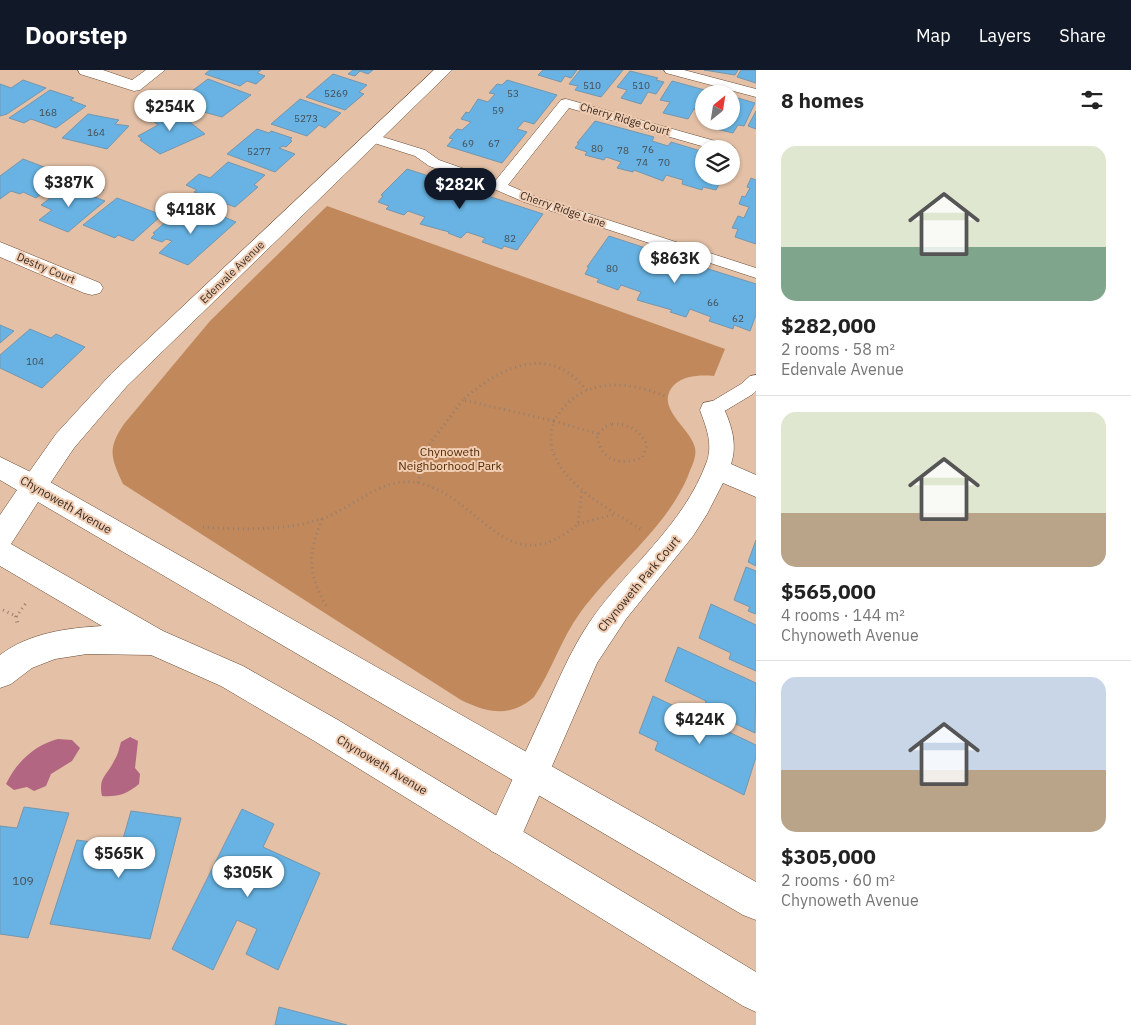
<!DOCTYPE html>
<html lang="en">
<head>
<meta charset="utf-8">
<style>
  body { margin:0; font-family:"IBM Plex Sans",sans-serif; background:#f2f2f2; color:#222; height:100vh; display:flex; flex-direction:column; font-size:19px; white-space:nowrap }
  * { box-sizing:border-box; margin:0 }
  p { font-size:16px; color:#767676 }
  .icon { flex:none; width:28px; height:28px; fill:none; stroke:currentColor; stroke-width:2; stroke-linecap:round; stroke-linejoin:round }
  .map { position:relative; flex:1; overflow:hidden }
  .details { display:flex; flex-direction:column; background:#fff; width:375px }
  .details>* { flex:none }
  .needle { width:32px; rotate:30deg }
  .controls { position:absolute; left:695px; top:15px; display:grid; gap:10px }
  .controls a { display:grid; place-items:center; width:45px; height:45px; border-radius:50%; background:#fff; box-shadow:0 1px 4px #0004; font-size:25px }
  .price { position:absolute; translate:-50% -42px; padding:0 11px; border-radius:18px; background:#fff; color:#222; font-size:16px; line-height:32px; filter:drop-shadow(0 1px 2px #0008) }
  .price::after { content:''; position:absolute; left:50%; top:30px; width:15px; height:11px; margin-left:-8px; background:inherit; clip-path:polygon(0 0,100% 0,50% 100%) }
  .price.active { background:#111827; color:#fff }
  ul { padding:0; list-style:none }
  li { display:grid; align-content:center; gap:10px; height:265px; padding:0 25px }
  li+li { border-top:1px solid #e0e0e0 }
  li span { display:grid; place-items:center; height:155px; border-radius:15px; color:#555 }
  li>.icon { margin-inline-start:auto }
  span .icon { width:90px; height:90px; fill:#fffc; stroke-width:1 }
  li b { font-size:21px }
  h2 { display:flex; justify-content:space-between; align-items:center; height:60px; padding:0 25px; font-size:21px }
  header { display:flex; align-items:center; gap:30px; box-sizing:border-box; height:70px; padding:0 25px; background:#111827; color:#fff }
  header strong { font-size:24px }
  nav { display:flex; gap:28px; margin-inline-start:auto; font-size:18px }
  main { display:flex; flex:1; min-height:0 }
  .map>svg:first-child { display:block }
  .green { fill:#c1885c }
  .water { fill:#b26681 }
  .building { fill:#68b3e3; stroke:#7497af }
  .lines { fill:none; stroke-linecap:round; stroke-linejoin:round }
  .lane-casing { stroke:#674a33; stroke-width:1 }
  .street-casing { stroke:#674a33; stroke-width:1 }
  .secondary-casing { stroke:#674a33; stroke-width:1 }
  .path-far1 { stroke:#987e6b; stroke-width:3; stroke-dasharray:1 4; stroke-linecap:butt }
  .path { stroke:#987e6b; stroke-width:4; stroke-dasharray:1 4.5; stroke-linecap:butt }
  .lane { fill:#fff; fill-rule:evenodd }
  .street { fill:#fff; fill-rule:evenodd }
  .secondary { fill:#fff; fill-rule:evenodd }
  .labels { text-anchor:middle; stroke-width:4; stroke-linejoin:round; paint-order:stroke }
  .number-label { font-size:10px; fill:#454d52 }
  .far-street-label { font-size:11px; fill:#392b21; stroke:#f0cdb3 }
  .park-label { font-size:12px; fill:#552c03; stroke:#f0cdb3 }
  .street-label { font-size:12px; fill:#392b21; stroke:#f0cdb3 }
  .near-number-label { font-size:12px; fill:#454d52 }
</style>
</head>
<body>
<header>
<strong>Doorstep</strong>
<nav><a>Map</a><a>Layers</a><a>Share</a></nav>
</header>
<main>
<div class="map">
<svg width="756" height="955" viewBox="0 0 756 955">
  <rect width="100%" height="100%" fill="#e3c0a6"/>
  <path class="green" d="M 327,136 L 725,279 L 714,306 C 701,305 685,305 674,315 C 653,337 691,358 695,378 C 697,388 691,397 688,406 C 665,460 614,496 580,543 C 561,569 552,600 534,627 C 510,648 488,643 461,630 L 123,414 C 111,388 107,379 124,354 L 210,251 Z"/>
  <path class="water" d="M 130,667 L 138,671 L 135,698 L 140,704 L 139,714 C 127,724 118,727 102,726 C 98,707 107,706 114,691 C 118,685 119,679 121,672 Z
    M 58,669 L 72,670 L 80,678 L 72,691 L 51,704 L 46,716 L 34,721 L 27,717 L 14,720 L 6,714 C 16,693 34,675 58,669 Z"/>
  <path class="building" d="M 210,0 L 261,0 L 257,3 L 265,6 L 256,14 L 247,11 L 240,16 L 205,4 Z
    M 353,0 L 373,0 L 368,4 L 360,1 L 355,6 L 348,4 Z
    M 543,0 L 577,0 L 571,8 L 565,6 L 561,12 L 538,5 Z
    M 580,0 L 623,0 L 601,27 L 575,20 L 578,16 L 569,14 Z
    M 704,0 L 738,0 L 735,5 Z
    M 741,0 L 756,0 L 756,13 L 737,7 Z
    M 630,1 L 658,8 L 656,10 L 664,12 L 656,24 L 648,22 L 641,34 L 621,28 L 627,20 L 617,17 Z
    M 333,4 L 367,15 L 359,22 L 364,24 L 345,40 L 306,27 Z
    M 208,9 L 251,25 L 222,47 L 189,38 L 202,29 L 188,24 Z
    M 23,10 L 46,18 L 7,44 L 0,46 L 0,14 L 11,18 Z
    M 507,10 L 557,25 L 534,54 L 524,51 L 517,59 L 527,62 L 502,93 L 447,76 L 453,69 L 449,68 L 457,59 L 462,60 L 471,52 L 461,49 L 466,42 L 469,43 L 478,29 L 488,32 L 495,24 L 489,23 L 497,14 L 502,15 Z
    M 672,11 L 712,22 L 710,24 L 704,24 L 704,35 L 700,41 L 694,39 L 688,49 L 663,43 L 670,32 L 660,30 Z
    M 50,20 L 74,28 L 70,30 L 86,36 L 56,58 L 31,49 L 24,53 L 9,48 Z
    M 731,26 L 755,33 L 744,56 L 738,55 L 733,63 L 708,57 L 711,51 L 731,51 Z
    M 300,29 L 341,43 L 325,58 L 319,55 L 307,66 L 271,54 Z
    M 172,38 L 205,64 L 160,84 L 140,70 L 142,69 L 138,66 L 158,55 L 149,48 Z
    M 756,41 L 756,59 L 748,56 Z
    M 88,44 L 119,50 L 115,54 L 129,56 L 107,79 L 62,68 Z
    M 595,51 L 654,67 L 652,71 L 668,76 L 671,72 L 704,82 L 704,106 L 723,106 L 716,120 L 703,117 L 702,120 L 682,114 L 683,110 L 666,105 L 663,111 L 634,100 L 633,102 L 617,98 L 621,92 L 606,87 L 604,90 L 585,85 L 587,82 L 575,78 L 579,73 L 577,73 Z
    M 257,59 L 269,63 L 271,61 L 292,68 L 290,70 L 292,71 L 286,77 L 283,76 L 279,78 L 295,84 L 275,102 L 227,84 Z
    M 23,89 L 65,105 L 36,128 L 23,122 L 20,124 L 11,121 L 0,129 L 0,106 Z
    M 228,92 L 265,105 L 254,115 L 258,117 L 235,137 L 194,122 L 197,120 L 186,115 L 199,104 L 210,108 Z
    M 407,99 L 466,118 L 461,124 L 478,129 L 482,124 L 543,144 L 517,180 L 504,176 L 502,179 L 482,172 L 485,168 L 467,162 L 461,168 L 448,163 L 449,162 L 420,154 L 425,147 L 408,141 L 404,145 L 386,139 L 389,136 L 378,132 L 383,126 L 381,125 Z
    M 751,108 L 756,110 L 756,174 L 735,167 L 738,159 L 732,158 L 738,146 L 744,148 L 749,137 L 739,134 L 742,126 L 745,127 L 750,118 L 747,117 Z
    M 90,114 L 104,120 L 97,125 L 85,118 Z
    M 66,116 L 105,131 L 68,162 L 39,150 L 52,140 L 41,135 Z
    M 117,128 L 162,145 L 133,171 L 118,165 L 115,168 L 83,155 Z
    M 183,141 L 206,151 L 215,143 L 236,152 L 188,195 L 159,183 L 172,171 L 166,169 L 162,172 L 151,168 L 155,164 L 153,163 L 169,149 L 173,150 Z
    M 609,166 L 676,188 L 673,194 L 693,201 L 696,195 L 756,214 L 756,245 L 750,261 L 734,255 L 733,259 L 709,251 L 711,247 L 690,239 L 686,247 L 670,242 L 672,240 L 637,230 L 641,222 L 621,215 L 618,220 L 597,212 L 599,209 L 585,204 L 589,197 L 587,197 Z
    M 0,255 L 14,261 L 0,273 Z
    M 30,259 L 51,268 L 56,264 L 85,277 L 42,318 L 0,298 L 0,285 Z
    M 756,470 L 756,496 L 748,492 Z
    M 746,497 L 756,501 L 756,544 L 748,541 L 750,537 L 734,530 Z
    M 711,534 L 756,555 L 756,601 L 729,589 L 731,583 L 699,568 Z
    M 678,577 L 756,613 L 755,663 L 704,639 L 706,631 L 665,611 Z
    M 653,626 L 756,675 L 756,687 L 744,725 L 655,680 L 658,672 L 639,663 Z
    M 24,737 L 69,743 L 28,868 L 0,864 L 0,756 L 17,758 Z
    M 242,739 L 274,754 L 263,777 L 320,803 L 278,900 L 246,884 L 257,859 L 237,850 L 213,900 L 172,879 Z
    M 131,741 L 181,748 L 150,869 L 50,854 L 77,770 L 121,776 Z
    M 279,937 L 347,955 L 275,955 Z"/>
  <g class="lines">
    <g class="lane-casing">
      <path id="lane" d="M 664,0 L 684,0 L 756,19 L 756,27 L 666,3 Z
        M 566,29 L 733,76 L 735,79 L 731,82 L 731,79 L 712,79 L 569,38 L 508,115 L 534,126 L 756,198 L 756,208 L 524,132 L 494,119 L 429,96 L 415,86 L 368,71 L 366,68 L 373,64 L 425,80 L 439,90 L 496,110 L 561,30 Z
        M 756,305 L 756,321 L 753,324 L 718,345 L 712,347 L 706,345 L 703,340 L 706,335 L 741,314 L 750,306 Z"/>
    </g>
    <g class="street-casing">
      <path id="street" d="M 78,0 L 103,0 L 132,10 L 146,0 L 165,0 L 140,20 L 134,21 L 80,4 Z
        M 434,0 L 452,0 L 127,316 L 74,378 L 43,424 L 34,427 L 25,424 L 21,416 L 25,408 L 56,364 L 111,304 Z
        M 0,172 L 100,213 L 103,218 L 100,223 L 92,225 L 84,223 L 0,187 Z
        M 712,331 L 721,333 C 731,352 738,374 731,394 L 756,405 L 756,427 L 723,413 L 707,444 L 693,466 L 626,549 L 597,593 L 515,781 L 503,786 L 491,781 L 486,769 C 503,728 523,688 541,648 C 556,616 569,583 589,553 C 626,498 684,456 707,391 C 713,373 706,357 700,340 L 703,333 Z"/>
    </g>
    <g class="secondary-casing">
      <path id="secondary" d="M 0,387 L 43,408 L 756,812 L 756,850 L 743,845 L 38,432 L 11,474 L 163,561 L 243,596 L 338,650 L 756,902 L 756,942 L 743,936 L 316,672 L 221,616 L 151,585 L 87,584 L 55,589 L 32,598 L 11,614 L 0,618 L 0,585 C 29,563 67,558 102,556 L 0,496 L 0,445 L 17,420 L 0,410 Z"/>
    </g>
    <path class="path-far1" d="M 587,320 C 580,313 573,305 564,300 C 529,281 488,307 463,330 L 554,351 C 553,357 550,364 551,370 C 553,411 611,440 642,460
      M 612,354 C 629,354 640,360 647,375 L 643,387 C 621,397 600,391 597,365 L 605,357 Z
      M 598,364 L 554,351 C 579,308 623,309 665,326
      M 418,413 L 429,375 L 463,330
      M 322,449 C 308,485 307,501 326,536
      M 578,454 L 616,444
      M 203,457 C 242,460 287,461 324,448 C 354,437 384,405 419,413 C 481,427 507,515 578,454 L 582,420
      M 3,540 L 16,546
      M 16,547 L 26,533"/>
    <path class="path" d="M 16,546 L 18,556"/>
    <use href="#lane" class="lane"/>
    <use href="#street" class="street"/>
    <use href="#secondary" class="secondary"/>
  </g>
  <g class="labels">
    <g class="number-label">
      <text x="592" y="19">510</text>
      <text x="641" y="19">510</text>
      <text x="336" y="27">5269</text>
      <text x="513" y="27">53</text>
      <text x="498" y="44">59</text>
      <text x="48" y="46">168</text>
      <text x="306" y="52">5273</text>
      <text x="96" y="66">164</text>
      <text x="468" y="77">69</text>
      <text x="494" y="77">67</text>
      <text x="597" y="82">80</text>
      <text x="648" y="83">76</text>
      <text x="623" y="84">78</text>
      <text x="259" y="85">5277</text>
      <text x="642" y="96">74</text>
      <text x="664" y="96">70</text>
      <text x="510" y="172">82</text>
      <text x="612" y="202">80</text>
      <text x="713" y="236">66</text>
      <text x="738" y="252">62</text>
      <text x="35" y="295">104</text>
    </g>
    <g class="far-street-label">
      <text transform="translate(625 49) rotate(16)" y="4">Cherry Ridge Court</text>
      <text transform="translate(563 139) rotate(19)" y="4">Cherry Ridge Lane</text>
      <text transform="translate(46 198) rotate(23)" y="4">Destry Court</text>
      <text transform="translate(232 202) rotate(-44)" y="4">Edenvale Avenue</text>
    </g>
    <g class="park-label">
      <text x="450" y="386">Chynoweth<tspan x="450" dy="14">Neighborhood Park</tspan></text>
    </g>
    <g class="street-label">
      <text transform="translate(66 435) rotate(30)" y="4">Chynoweth Avenue</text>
      <text transform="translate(639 514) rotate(-50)" y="4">Chynoweth Park Court</text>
      <text transform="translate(382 695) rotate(31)" y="4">Chynoweth Avenue</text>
    </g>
    <g class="near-number-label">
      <text x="23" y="815">109</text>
    </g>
  </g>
</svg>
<div class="controls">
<a><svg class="needle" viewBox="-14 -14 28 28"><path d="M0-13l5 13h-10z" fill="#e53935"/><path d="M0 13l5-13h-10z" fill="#767676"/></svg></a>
<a><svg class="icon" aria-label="layers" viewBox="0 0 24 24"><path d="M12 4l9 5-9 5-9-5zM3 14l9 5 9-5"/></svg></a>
</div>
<b class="price" style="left:170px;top:62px">$254K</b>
<b class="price" style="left:69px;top:138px">$387K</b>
<b class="price active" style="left:460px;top:140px">$282K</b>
<b class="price" style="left:191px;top:165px">$418K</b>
<b class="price" style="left:675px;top:214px">$863K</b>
<b class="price" style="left:700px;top:675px">$424K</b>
<b class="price" style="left:119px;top:809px">$565K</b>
<b class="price" style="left:248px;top:828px">$305K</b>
</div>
<section class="details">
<h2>8 homes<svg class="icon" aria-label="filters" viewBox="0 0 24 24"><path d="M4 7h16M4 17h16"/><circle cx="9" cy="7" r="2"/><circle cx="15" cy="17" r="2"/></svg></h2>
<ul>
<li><span style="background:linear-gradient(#dfe7d0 65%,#7fa58c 0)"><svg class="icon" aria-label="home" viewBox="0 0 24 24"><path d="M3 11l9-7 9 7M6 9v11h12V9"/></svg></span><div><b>$282,000</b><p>2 rooms · 58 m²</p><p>Edenvale Avenue</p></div></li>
<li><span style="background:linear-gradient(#dfe7d0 65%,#b9a48a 0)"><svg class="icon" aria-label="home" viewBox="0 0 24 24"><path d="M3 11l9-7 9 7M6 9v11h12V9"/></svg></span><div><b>$565,000</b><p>4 rooms · 144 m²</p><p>Chynoweth Avenue</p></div></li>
<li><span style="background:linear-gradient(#c9d6e8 60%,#b9a48a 0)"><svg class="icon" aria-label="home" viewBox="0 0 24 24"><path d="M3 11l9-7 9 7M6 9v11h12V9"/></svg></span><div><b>$305,000</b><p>2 rooms · 60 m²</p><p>Chynoweth Avenue</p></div></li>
</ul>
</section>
</main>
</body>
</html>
